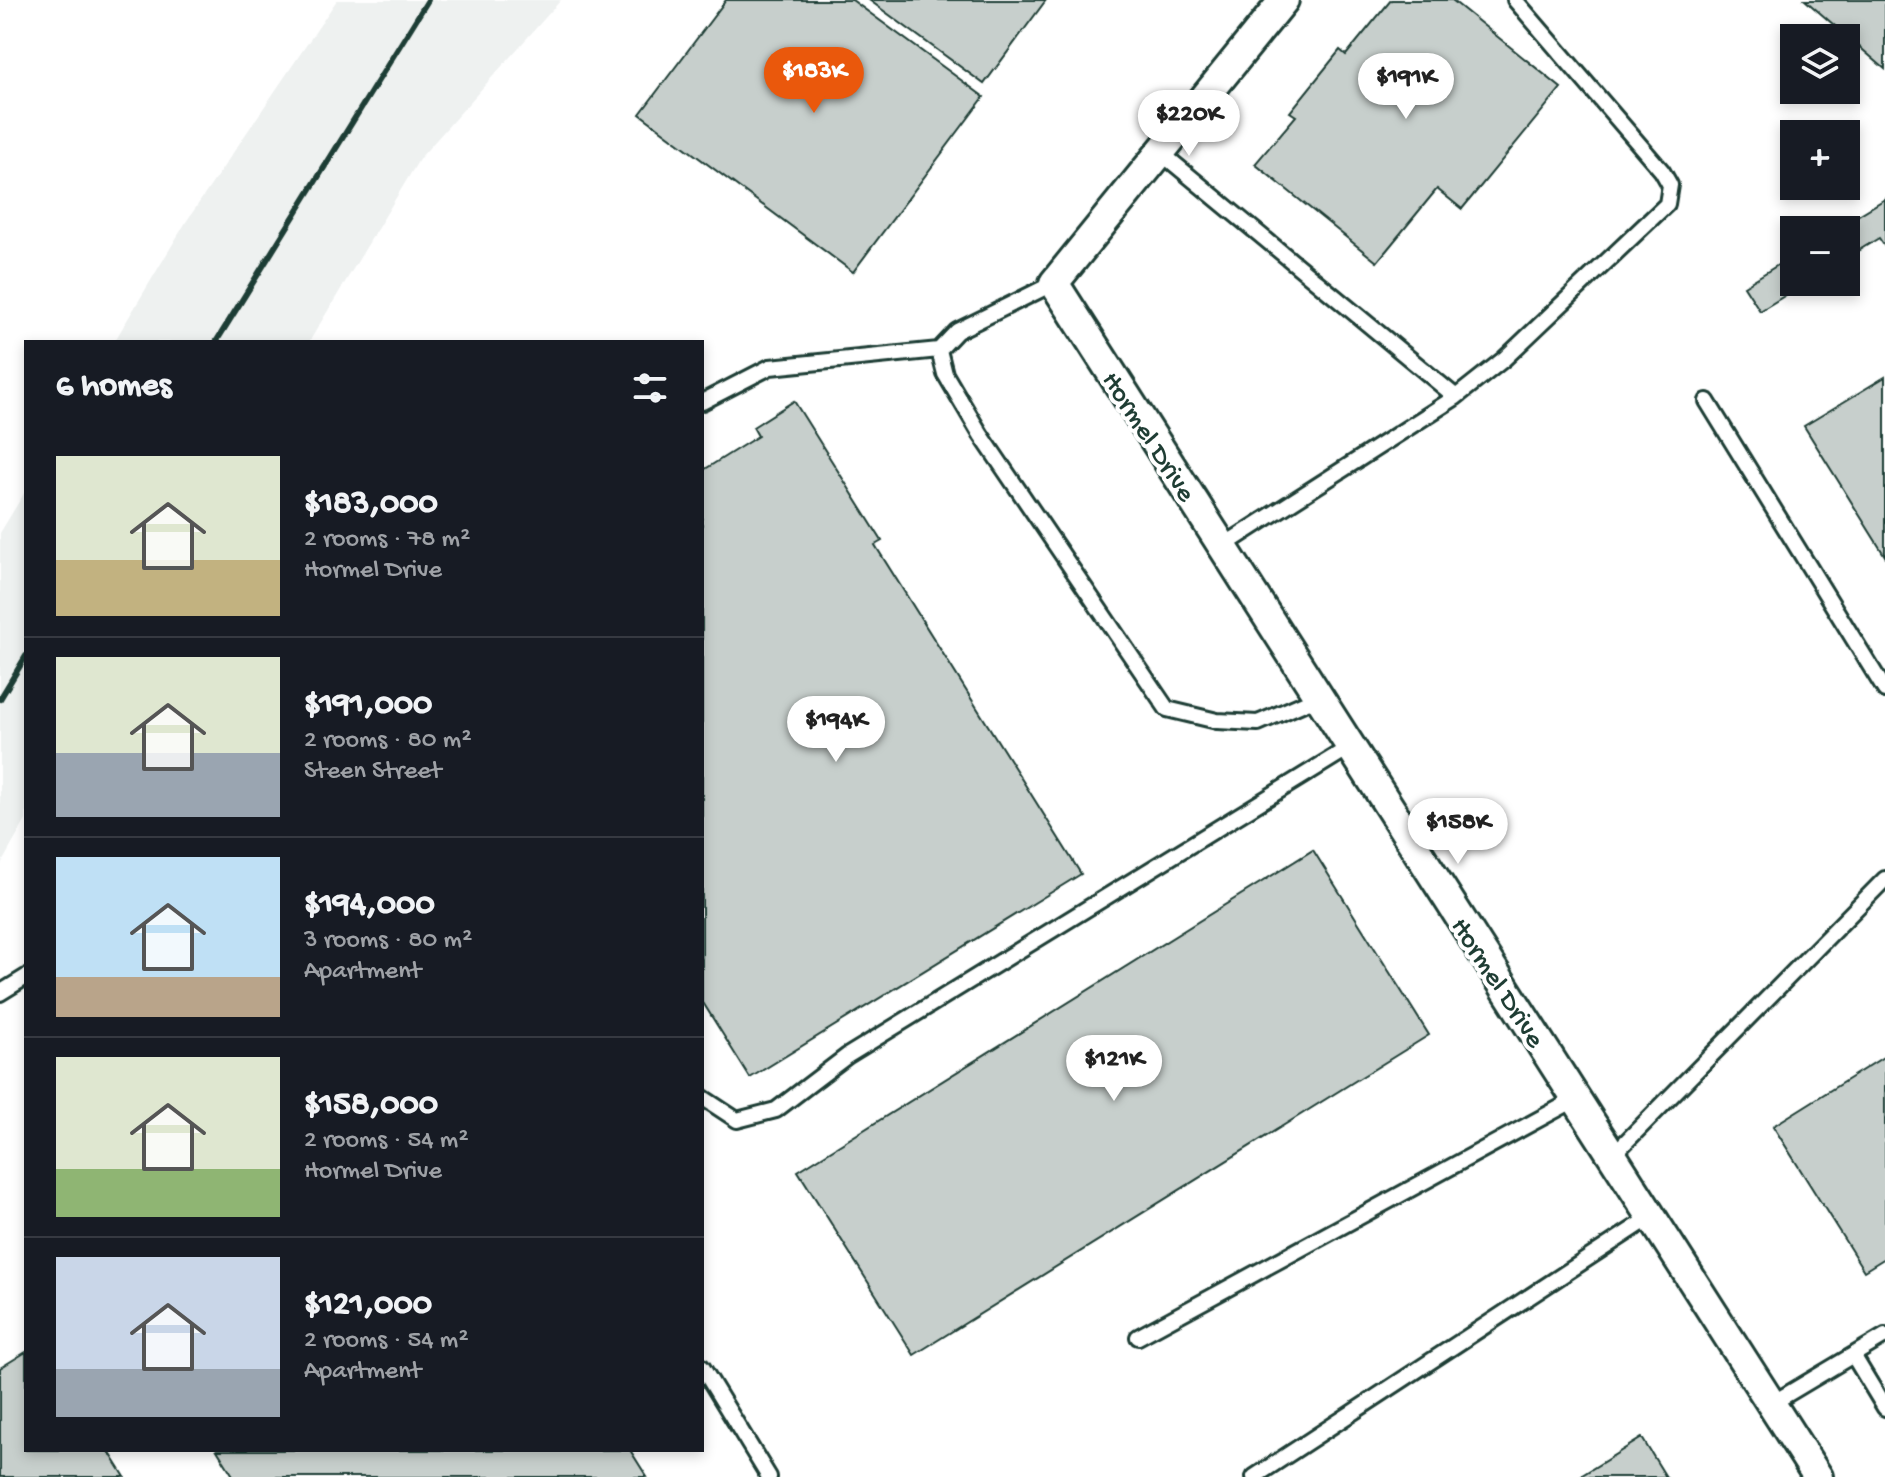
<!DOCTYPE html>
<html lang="en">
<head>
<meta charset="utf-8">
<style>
  body { margin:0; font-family:"Gochi Hand",sans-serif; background:#20242c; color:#f1f3f6; height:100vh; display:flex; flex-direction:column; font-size:30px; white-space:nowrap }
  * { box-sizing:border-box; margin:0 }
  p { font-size:26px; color:#9ea1a6 }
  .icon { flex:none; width:44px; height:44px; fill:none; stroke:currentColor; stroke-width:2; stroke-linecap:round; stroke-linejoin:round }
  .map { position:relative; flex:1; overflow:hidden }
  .drawer { position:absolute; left:24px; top:340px; width:680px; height:1112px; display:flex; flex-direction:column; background:#171b24; border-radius:0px; box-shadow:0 4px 12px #0003 }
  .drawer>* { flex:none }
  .controls { position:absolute; left:1780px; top:24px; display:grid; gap:16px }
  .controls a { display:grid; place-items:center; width:80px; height:80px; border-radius:0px; background:#171b24; box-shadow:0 4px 12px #0003; font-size:40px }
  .price { position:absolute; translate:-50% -68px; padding:0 18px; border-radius:28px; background:#fff; color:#222; font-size:26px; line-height:52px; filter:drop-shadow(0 2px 4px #0008) }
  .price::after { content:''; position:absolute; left:50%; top:48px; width:24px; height:18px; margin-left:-12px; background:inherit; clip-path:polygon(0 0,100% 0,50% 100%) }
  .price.on { background:#ea580c; color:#fff }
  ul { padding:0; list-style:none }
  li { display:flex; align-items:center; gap:24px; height:200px; padding:0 32px }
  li+li { border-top:2px solid #363941 }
  li span { display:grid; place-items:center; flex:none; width:224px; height:160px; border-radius:0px; color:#555 }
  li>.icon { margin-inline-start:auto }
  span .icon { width:96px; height:96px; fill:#fffc; stroke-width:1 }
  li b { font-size:34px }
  h2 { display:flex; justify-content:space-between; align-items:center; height:96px; padding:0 32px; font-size:34px }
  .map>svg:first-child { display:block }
  .built { fill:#eef1f0 }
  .building { fill:#c7cfcc; stroke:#1f3d34; stroke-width:2 }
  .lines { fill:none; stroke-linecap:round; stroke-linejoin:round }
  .lane-casing { stroke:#1f3d34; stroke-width:20 }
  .street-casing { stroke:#1f3d34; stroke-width:34 }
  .lane { stroke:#fff; stroke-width:14 }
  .street { stroke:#fff; stroke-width:28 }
  .rail { stroke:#1f3d34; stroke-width:6 }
  .labels { text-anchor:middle; stroke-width:8; stroke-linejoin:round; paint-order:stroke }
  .street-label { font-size:28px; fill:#1f3d34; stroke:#fff }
</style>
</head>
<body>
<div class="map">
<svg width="1885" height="1477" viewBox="0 0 1885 1477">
  <rect width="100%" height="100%" fill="#fff"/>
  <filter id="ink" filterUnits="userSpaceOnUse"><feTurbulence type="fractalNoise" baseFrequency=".0125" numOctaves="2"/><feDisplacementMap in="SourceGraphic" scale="16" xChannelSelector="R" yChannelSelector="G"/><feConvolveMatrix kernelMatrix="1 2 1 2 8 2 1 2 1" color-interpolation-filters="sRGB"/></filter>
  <g filter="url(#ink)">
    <path class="built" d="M 337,0 L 561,0 L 420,158 L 309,342 L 114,342 L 186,222 Z
      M 26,490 L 26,820 L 0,866 L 0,533 Z"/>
    <path class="building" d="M 726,0 L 852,0 L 984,97 L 853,272 L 640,114 Z
      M 869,0 L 1046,0 L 984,84 Z
      M 1391,0 L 1452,0 L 1561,88 L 1462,209 L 1437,189 L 1377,262 L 1255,164 L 1296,116 L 1290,112 L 1340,50 L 1346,55 Z
      M 1805,0 L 1885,0 L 1885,69 Z
      M 1885,199 L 1885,247 L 1879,238 L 1846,258 L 1846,230 L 1834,230 Z
      M 1794,255 L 1794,282 L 1807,282 L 1760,311 L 1744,286 Z
      M 1885,377 L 1885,556 L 1804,426 Z
      M 794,401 L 882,541 L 875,545 L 1081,874 L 750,1078 L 702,1001 L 702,471 L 758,436 L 753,427 Z
      M 1313,850 L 1429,1035 L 914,1355 L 798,1171 Z
      M 1885,1056 L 1885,1258 L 1864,1271 L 1773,1126 Z
      M 26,1352 L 26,1450 L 108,1450 L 125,1477 L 0,1477 L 0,1368 Z
      M 1642,1438 L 1666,1477 L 1579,1477 Z
      M 217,1450 L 630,1450 L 647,1477 L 234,1477 Z"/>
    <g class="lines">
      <g class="lane-casing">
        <path id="lane" d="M 1160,152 L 1456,397
          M 1054,283 L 957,331 L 939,350 L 945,374 L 981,435 L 1167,709 L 1217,721 L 1258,723 L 1318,697
          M 1707,401 L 1885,690
          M 702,402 L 770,367 L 939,350
          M 1223,546 L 1456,397 L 1504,359 L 1667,204 L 1670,185 L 1662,171 L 1515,0
          M 0,993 L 26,977
          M 702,1097 L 737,1120 L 776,1110 L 847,1056 L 1350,747
          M 1612,1156 L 1885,879
          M 1138,1337 L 1576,1099
          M 1853,1355 L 1885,1336
          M 702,1367 L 769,1477
          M 1771,1404 L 1853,1355 L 1885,1408
          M 1254,1477 L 1651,1217"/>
      </g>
      <g class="street-casing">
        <path id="street" d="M 1284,0 L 1054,283 L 1818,1477"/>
      </g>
      <use href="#lane" class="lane"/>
      <use href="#street" class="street"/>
      <path class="rail" d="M 216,342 L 428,0
        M 0,699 L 26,656"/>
    </g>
  </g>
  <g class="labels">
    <g class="street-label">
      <text transform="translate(1151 435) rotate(57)" y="10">Hormel Drive</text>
      <text transform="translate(1500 981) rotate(57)" y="10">Hormel Drive</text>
    </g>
  </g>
</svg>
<div class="controls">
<a><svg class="icon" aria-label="layers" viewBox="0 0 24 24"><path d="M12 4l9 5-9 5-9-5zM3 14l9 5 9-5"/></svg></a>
<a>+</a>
<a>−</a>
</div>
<b class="price on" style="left:814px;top:115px">$183K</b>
<b class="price" style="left:1406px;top:121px">$191K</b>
<b class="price" style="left:1189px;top:158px">$220K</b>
<b class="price" style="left:836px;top:764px">$194K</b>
<b class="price" style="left:1458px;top:866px">$158K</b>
<b class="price" style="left:1114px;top:1103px">$121K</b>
<section class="drawer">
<h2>6 homes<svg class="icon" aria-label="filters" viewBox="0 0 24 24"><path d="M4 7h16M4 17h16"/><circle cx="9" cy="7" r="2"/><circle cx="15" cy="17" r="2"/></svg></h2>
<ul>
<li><span style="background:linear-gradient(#dfe7d0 65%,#c2b280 0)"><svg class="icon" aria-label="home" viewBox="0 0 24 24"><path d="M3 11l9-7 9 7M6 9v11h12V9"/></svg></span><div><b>$183,000</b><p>2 rooms · 78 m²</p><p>Hormel Drive</p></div></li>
<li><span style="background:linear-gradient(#dfe7d0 60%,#9aa5b1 0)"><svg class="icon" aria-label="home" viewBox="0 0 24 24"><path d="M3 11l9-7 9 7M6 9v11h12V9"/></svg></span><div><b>$191,000</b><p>2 rooms · 80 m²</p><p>Steen Street</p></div></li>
<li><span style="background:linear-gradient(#bfe0f5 75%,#b9a48a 0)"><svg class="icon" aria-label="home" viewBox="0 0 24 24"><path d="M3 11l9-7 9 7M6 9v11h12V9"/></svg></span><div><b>$194,000</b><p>3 rooms · 80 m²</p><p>Apartment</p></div></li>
<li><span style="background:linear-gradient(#dfe7d0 70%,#8fb573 0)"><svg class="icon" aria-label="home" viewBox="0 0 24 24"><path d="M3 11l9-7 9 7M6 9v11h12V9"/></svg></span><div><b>$158,000</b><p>2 rooms · 54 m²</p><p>Hormel Drive</p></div></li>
<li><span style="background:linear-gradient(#c9d6e8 70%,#9aa5b1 0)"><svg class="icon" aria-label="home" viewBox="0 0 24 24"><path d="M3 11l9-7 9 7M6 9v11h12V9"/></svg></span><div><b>$121,000</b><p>2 rooms · 54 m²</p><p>Apartment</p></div></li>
</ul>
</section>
</div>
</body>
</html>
